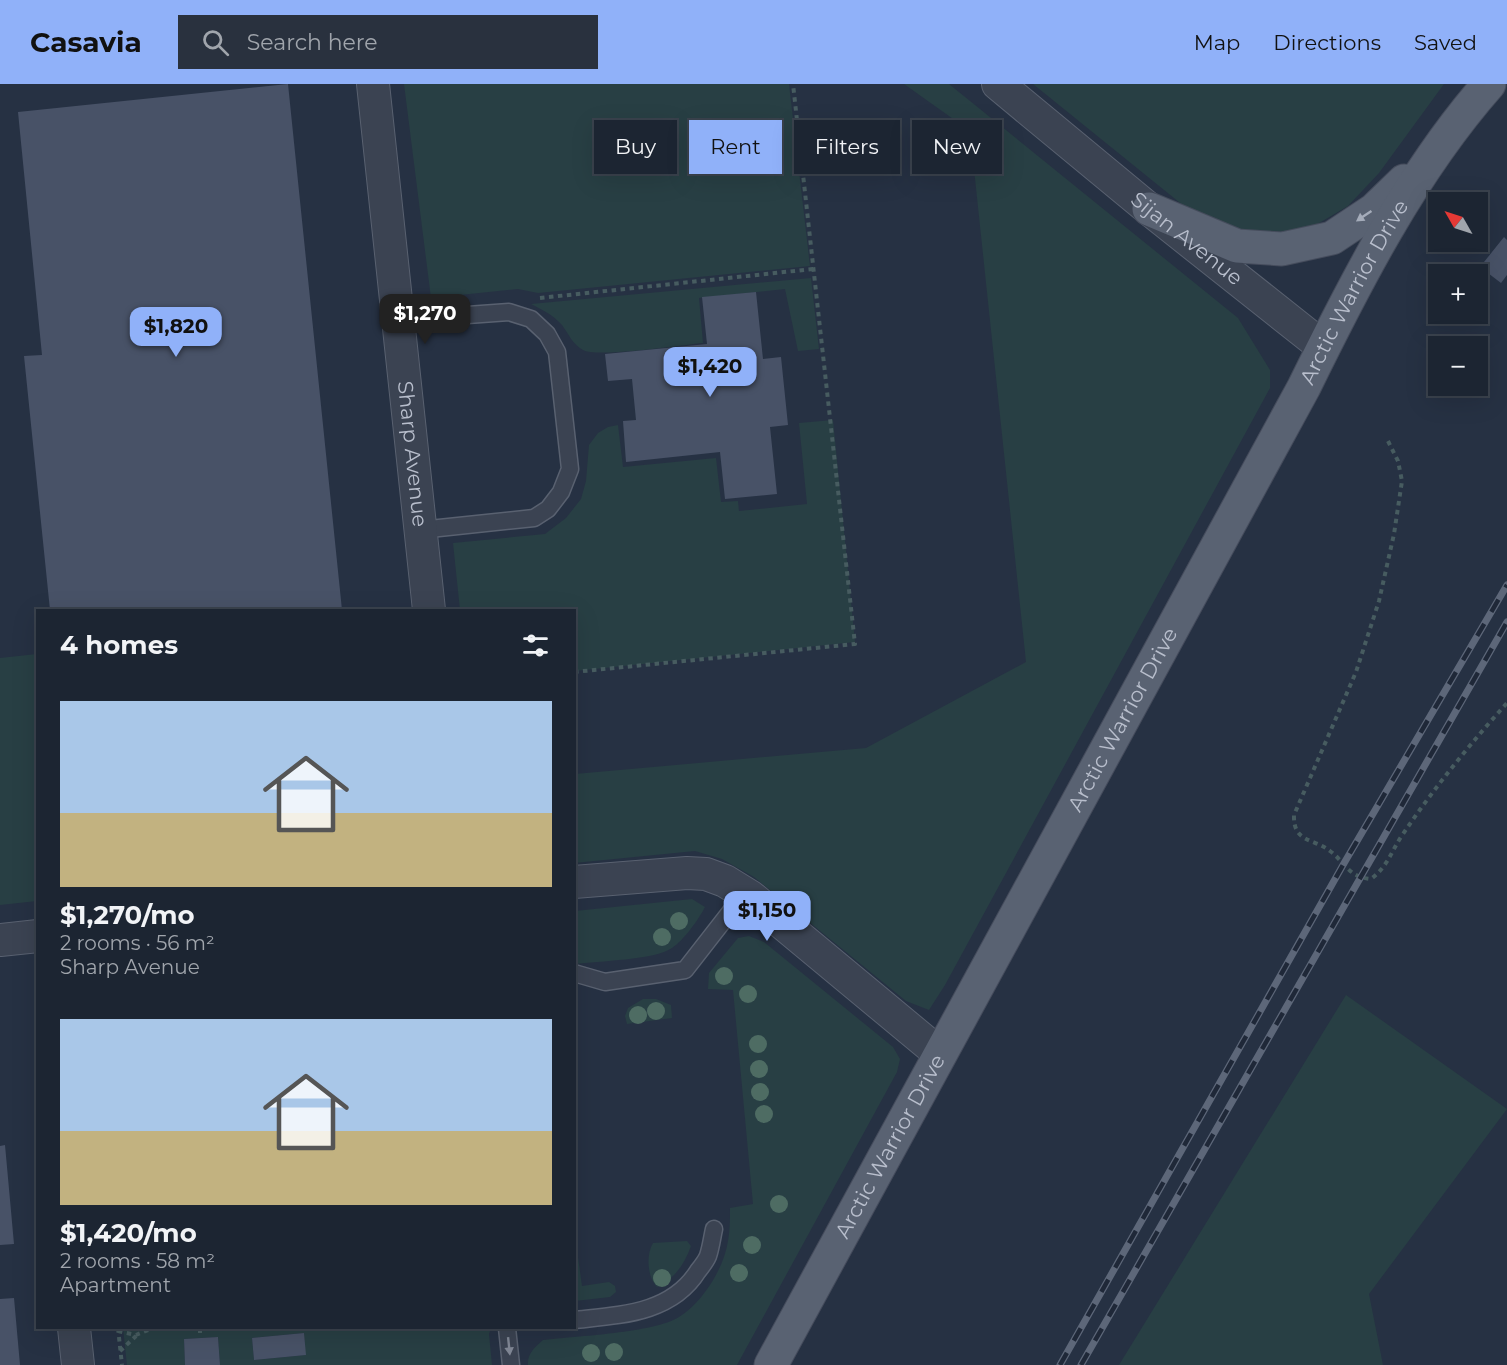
<!DOCTYPE html>
<html lang="en">
<head>
<meta charset="utf-8">
<style>
  body { margin:0; font-family:Montserrat,sans-serif; background:#29313e; color:#f1f3f6; height:100vh; display:flex; flex-direction:column; font-size:22px; white-space:nowrap }
  * { box-sizing:border-box; margin:0 }
  p { font-size:20px; color:#a0a5ac }
  .icon { flex:none; width:33px; height:33px; fill:none; stroke:currentColor; stroke-width:2; stroke-linecap:round; stroke-linejoin:round }
  .map { position:relative; flex:1; overflow:hidden }
  .side { position:absolute; left:36px; top:525px; width:540px; height:720px; display:flex; flex-direction:column; background:#1c2532; border-radius:0px; box-shadow:0 6px 24px #0002,0 0 0 2px #3a424d }
  .side>* { flex:none }
  .banner { position:absolute; left:594px; top:36px; width:570px; height:54px; display:flex; gap:12px }
  .needle { width:39px; rotate:309deg }
  .controls { position:absolute; left:1428px; top:108px; display:grid; gap:12px }
  .controls a { display:grid; place-items:center; width:60px; height:60px; border-radius:0px; background:#1c2532; box-shadow:0 6px 24px #0002,0 0 0 2px #3a424d; font-size:30px }
  .price { position:absolute; translate:-50% -51px; padding:0 14px; border-radius:12px; background:#90b1f9; color:#111; font-size:20px; line-height:39px; filter:drop-shadow(0 2px 3px #0008) }
  .price::after { content:''; position:absolute; left:50%; top:36px; width:18px; height:14px; margin-left:-9px; background:inherit; clip-path:polygon(0 0,100% 0,50% 100%) }
  .price.on { background:#222; color:#fff }
  ul { padding:0; list-style:none }
  li { display:grid; align-content:center; gap:12px; height:318px; padding:0 24px }
  li span { display:grid; place-items:center; height:186px; border-radius:0px; color:#555 }
  li>.icon { margin-inline-start:auto }
  span .icon { width:108px; height:108px; fill:#fffc; stroke-width:1 }
  li b { font-size:26px }
  h2 { display:flex; justify-content:space-between; align-items:center; height:72px; padding:0 24px; font-size:26px }
  .tag { padding:0 21px; border-radius:0px; background:#1c2532; box-shadow:0 6px 24px #0002,0 0 0 2px #3a424d; font-size:21px; line-height:54px }
  .tag.on { background:#90b1f9; color:#111 }
  header { display:flex; align-items:center; gap:36px; box-sizing:border-box; height:84px; padding:0 30px; background:#90b1f9; color:#111 }
  header strong { font-size:28px }
  nav { display:flex; gap:33px; margin-inline-start:auto; font-size:21px }
  .search { width:420px; height:54px; background:#29313e; display:flex; align-items:center; gap:15px; box-sizing:border-box; padding:0 21px; border-radius:0px; color:#a0a5ac; font-size:22px }
  .map>svg:first-child { display:block }
  .green { fill:#283f44; fill-rule:evenodd }
  .building { fill:#485267 }
  .lines { fill:none; stroke-linecap:round; stroke-linejoin:round }
  .service-casing { stroke:#596170; stroke-width:19 }
  .minor-casing { stroke:#596170; stroke-width:34 }
  .primary-casing { stroke:#454c5c; stroke-width:35 }
  .path { stroke:#475c60; stroke-width:4; stroke-dasharray:4.5 4.5; stroke-linecap:butt }
  .service { stroke:#3b4352; stroke-width:16 }
  .minor { stroke:#3b4352; stroke-width:32 }
  .primary { stroke:#596272; stroke-width:33 }
  .rail-casing { stroke:#5d6779; stroke-width:7 }
  .rail { stroke:#1f2838; stroke-width:4.5; stroke-dasharray:14; stroke-linecap:butt }
  .tree { fill:#4e6c63 }
  .oneway { fill:#a5acba }
  .oneway2 { fill:#808795 }
  .labels { text-anchor:middle; stroke-width:6; stroke-linejoin:round; paint-order:stroke }
  .street-label { font-size:21px; fill:#b8becc; stroke:#1f2838 }
</style>
</head>
<body>
<header>
<strong>Casavia</strong>
<div class="search"><svg class="icon" aria-label="search" viewBox="0 0 24 24"><circle cx="10" cy="10" r="6"/><path d="M15 15l6 6"/></svg>Search here</div>
<nav><a>Map</a><a>Directions</a><a>Saved</a></nav>
</header>
<div class="map">
<svg width="1507" height="1281" viewBox="0 0 1507 1281">
  <rect width="100%" height="100%" fill="#263143"/>
  <path class="green" d="M 404,0 L 789,0 L 810,182 L 538,209 L 518,205 L 431,214 Z
    M 904,0 L 949,0 L 1238,234 L 1270,286 L 1270,304 L 945,901 L 929,926 L 906,917 L 754,793 L 722,775 L 695,767 L 574,779 L 575,690 L 866,664 L 1026,578 L 970,47 Z
    M 1033,0 L 1444,0 L 1379,89 L 1348,122 L 1314,142 L 1269,152 L 1231,146 L 1195,131 Z
    M 811,194 L 819,265 L 798,267 L 785,205 L 699,214 L 703,259 C 681,261 598,274 583,266 C 573,261 568,249 562,241 C 553,231 543,226 531,220 Z
    M 833,336 L 855,558 L 575,587 L 574,526 L 460,526 L 453,459 L 545,450 L 566,434 L 581,415 L 586,397 L 589,361 L 598,349 L 608,343 L 618,341 L 623,383 L 716,374 L 721,418 L 738,417 L 739,427 L 807,420 L 799,339 Z
    M 37,570 L 37,817 L 0,821 L 0,574 Z
    M 692,815 L 705,823 C 699,835 684,856 672,864 C 655,876 598,877 575,880 L 575,827 Z
    M 749,852 L 764,858 L 893,963 L 900,975 L 897,988 L 737,1281 L 528,1281 C 527,1270 535,1263 543,1256 C 576,1252 654,1249 679,1233 C 703,1218 724,1184 728,1157 C 730,1146 730,1135 730,1124 L 753,1120 L 733,906 L 708,905 L 709,889 L 738,854 Z
    M 1346,911 L 1507,1025 L 1369,1210 L 1383,1281 L 1119,1281 Z
    M 643,915 L 656,915 L 671,921 L 672,934 L 627,940 L 625,932 L 628,924 Z
    M 574,1144 L 582,1202 L 609,1198 L 615,1202 L 616,1208 L 610,1213 L 575,1217 Z
    M 687,1157 L 691,1162 C 684,1181 675,1194 657,1203 C 647,1193 646,1170 653,1159 Z
    M 123,1244 L 491,1244 L 489,1250 L 492,1281 L 220,1281 L 218,1253 L 184,1255 L 185,1281 L 127,1281 ZM 304,1249 L 305,1271 L 254,1276 L 252,1254 Z"/>
  <path class="building" d="M 288,0 L 342,526 L 50,526 L 24,272 L 42,271 L 18,28 Z
    M 1504,153 L 1507,156 L 1507,191 L 1501,199 L 1480,183 Z
    M 756,208 L 763,275 L 781,273 L 788,341 L 770,343 L 777,410 L 725,415 L 720,368 L 626,378 L 623,337 L 636,336 L 632,295 L 608,297 L 605,270 L 707,260 L 702,213 Z
    M 5,1061 L 14,1160 L 0,1161 L 0,1062 Z
    M 14,1214 L 20,1281 L 0,1281 L 0,1215 Z
    M 304,1249 L 306,1271 L 254,1276 L 252,1254 Z
    M 218,1253 L 220,1281 L 185,1281 L 184,1255 Z"/>
  <g class="lines">
    <g class="service-casing">
      <path id="service" d="M 398,236 L 509,228 L 531,235 L 547,250 L 557,268 L 570,385 L 561,408 L 548,425 L 534,434 L 420,446
        M 574,889 L 605,898 L 685,886 L 745,809
        M 574,1236 C 620,1231 671,1230 698,1187 C 702,1182 706,1177 708,1172 C 711,1163 712,1154 714,1145
        M 507,1244 L 511,1281"/>
    </g>
    <g class="minor-casing">
      <g id="minor">
        <path id="s1" d="M 373,0 L 429,526"/>
        <path id="s2" d="M 998,0 L 1149,125 L 1323,263"/>
        <path d="M 574,798 L 687,789 L 706,790 L 725,797 L 751,813 L 940,970"/>
        <path d="M 0,856 L 38,852"/>
        <path d="M 74,1244 L 78,1281"/>
      </g>
    </g>
    <g class="primary-casing">
      <g id="primary">
        <path d="M 1149,125 L 1237,162 L 1282,165 L 1332,154 L 1374,126 L 1404,97"/>
        <path id="s3" d="M 771,1281 L 1304,303 C 1355,199 1412,87 1489,0"/>
      </g>
    </g>
    <path class="path" d="M 540,214 L 813,185
      M 1388,357 L 1398,377 L 1402,397 L 1394,450 L 1379,517 L 1356,588 L 1294,731 C 1293,759 1314,754 1330,767 C 1346,779 1348,793 1371,795 C 1389,781 1391,767 1403,750 C 1434,704 1470,660 1507,619
      M 574,588 L 855,560 L 793,0
      M 118,1244 L 122,1281
      M 118,1247 L 136,1251 L 153,1244
      M 200,1249 L 200,1244
      M 120,1267 L 136,1252"/>
    <use href="#service" class="service"/>
    <use href="#minor" class="minor"/>
    <use href="#primary" class="primary"/>
    <g class="rail-casing">
      <path id="rail" d="M 1060,1281 L 1343,781 L 1507,501
        M 1081,1281 L 1507,538"/>
    </g>
    <use href="#rail" class="rail"/>
  </g>
  <g class="tree">
    <circle cx="679" cy="837" r="9"/>
    <circle cx="662" cy="853" r="9"/>
    <circle cx="724" cy="892" r="9"/>
    <circle cx="748" cy="910" r="9"/>
    <circle cx="656" cy="927" r="9"/>
    <circle cx="638" cy="931" r="9"/>
    <circle cx="758" cy="960" r="9"/>
    <circle cx="759" cy="985" r="9"/>
    <circle cx="760" cy="1008" r="9"/>
    <circle cx="764" cy="1030" r="9"/>
    <circle cx="779" cy="1120" r="9"/>
    <circle cx="752" cy="1161" r="9"/>
    <circle cx="739" cy="1189" r="9"/>
    <circle cx="662" cy="1194" r="9"/>
    <circle cx="614" cy="1268" r="9"/>
    <circle cx="591" cy="1269" r="9"/>
  </g>
  <defs><path id="oneway-solid" d="M-6-.8H1V-3.2L6.5 0L1 3.2V.8H-6Z" transform="scale(1.5)"/></defs>
  <use class="oneway" href="#oneway-solid" transform="translate(1364 132) rotate(146)"/>
  <use class="oneway2" href="#oneway-solid" transform="translate(509 1262) rotate(84)"/>
  <g class="labels">
    <g class="street-label">
      <text dy="7" stroke="none"><textPath href="#s2" startOffset="244">Sijan Avenue</textPath></text>
      <text dy="7" stroke="none"><textPath href="#s3" startOffset="1221">Arctic Warrior Drive</textPath></text>
      <text dy="7" stroke="none"><textPath href="#s1" startOffset="372">Sharp Avenue</textPath></text>
      <text dy="7" stroke="none"><textPath href="#s3" startOffset="735">Arctic Warrior Drive</textPath></text>
      <text dy="7" stroke="none"><textPath href="#s3" startOffset="249">Arctic Warrior Drive</textPath></text>
    </g>
  </g>
</svg>
<div class="controls">
<a><svg class="needle" viewBox="-14 -14 28 28"><path d="M0-13l5 13h-10z" fill="#e53935"/><path d="M0 13l5-13h-10z" fill="#a0a5ac"/></svg></a>
<a>+</a>
<a>−</a>
</div>
<b class="price on" style="left:425px;top:261px">$1,270</b>
<b class="price" style="left:176px;top:274px">$1,820</b>
<b class="price" style="left:710px;top:314px">$1,420</b>
<b class="price" style="left:767px;top:858px">$1,150</b>
<div class="banner">
<a class="tag">Buy</a>
<a class="tag on">Rent</a>
<a class="tag">Filters</a>
<a class="tag">New</a>
</div>
<section class="side">
<h2>4 homes<svg class="icon" aria-label="filters" viewBox="0 0 24 24"><path d="M4 7h16M4 17h16"/><circle cx="9" cy="7" r="2"/><circle cx="15" cy="17" r="2"/></svg></h2>
<ul>
<li><span style="background:linear-gradient(#a9c7e8 60%,#c2b280 0)"><svg class="icon" aria-label="home" viewBox="0 0 24 24"><path d="M3 11l9-7 9 7M6 9v11h12V9"/></svg></span><div><b>$1,270/mo</b><p>2 rooms · 56 m²</p><p>Sharp Avenue</p></div></li>
<li><span style="background:linear-gradient(#a9c7e8 60%,#c2b280 0)"><svg class="icon" aria-label="home" viewBox="0 0 24 24"><path d="M3 11l9-7 9 7M6 9v11h12V9"/></svg></span><div><b>$1,420/mo</b><p>2 rooms · 58 m²</p><p>Apartment</p></div></li>
</ul>
</section>
</div>
</body>
</html>
